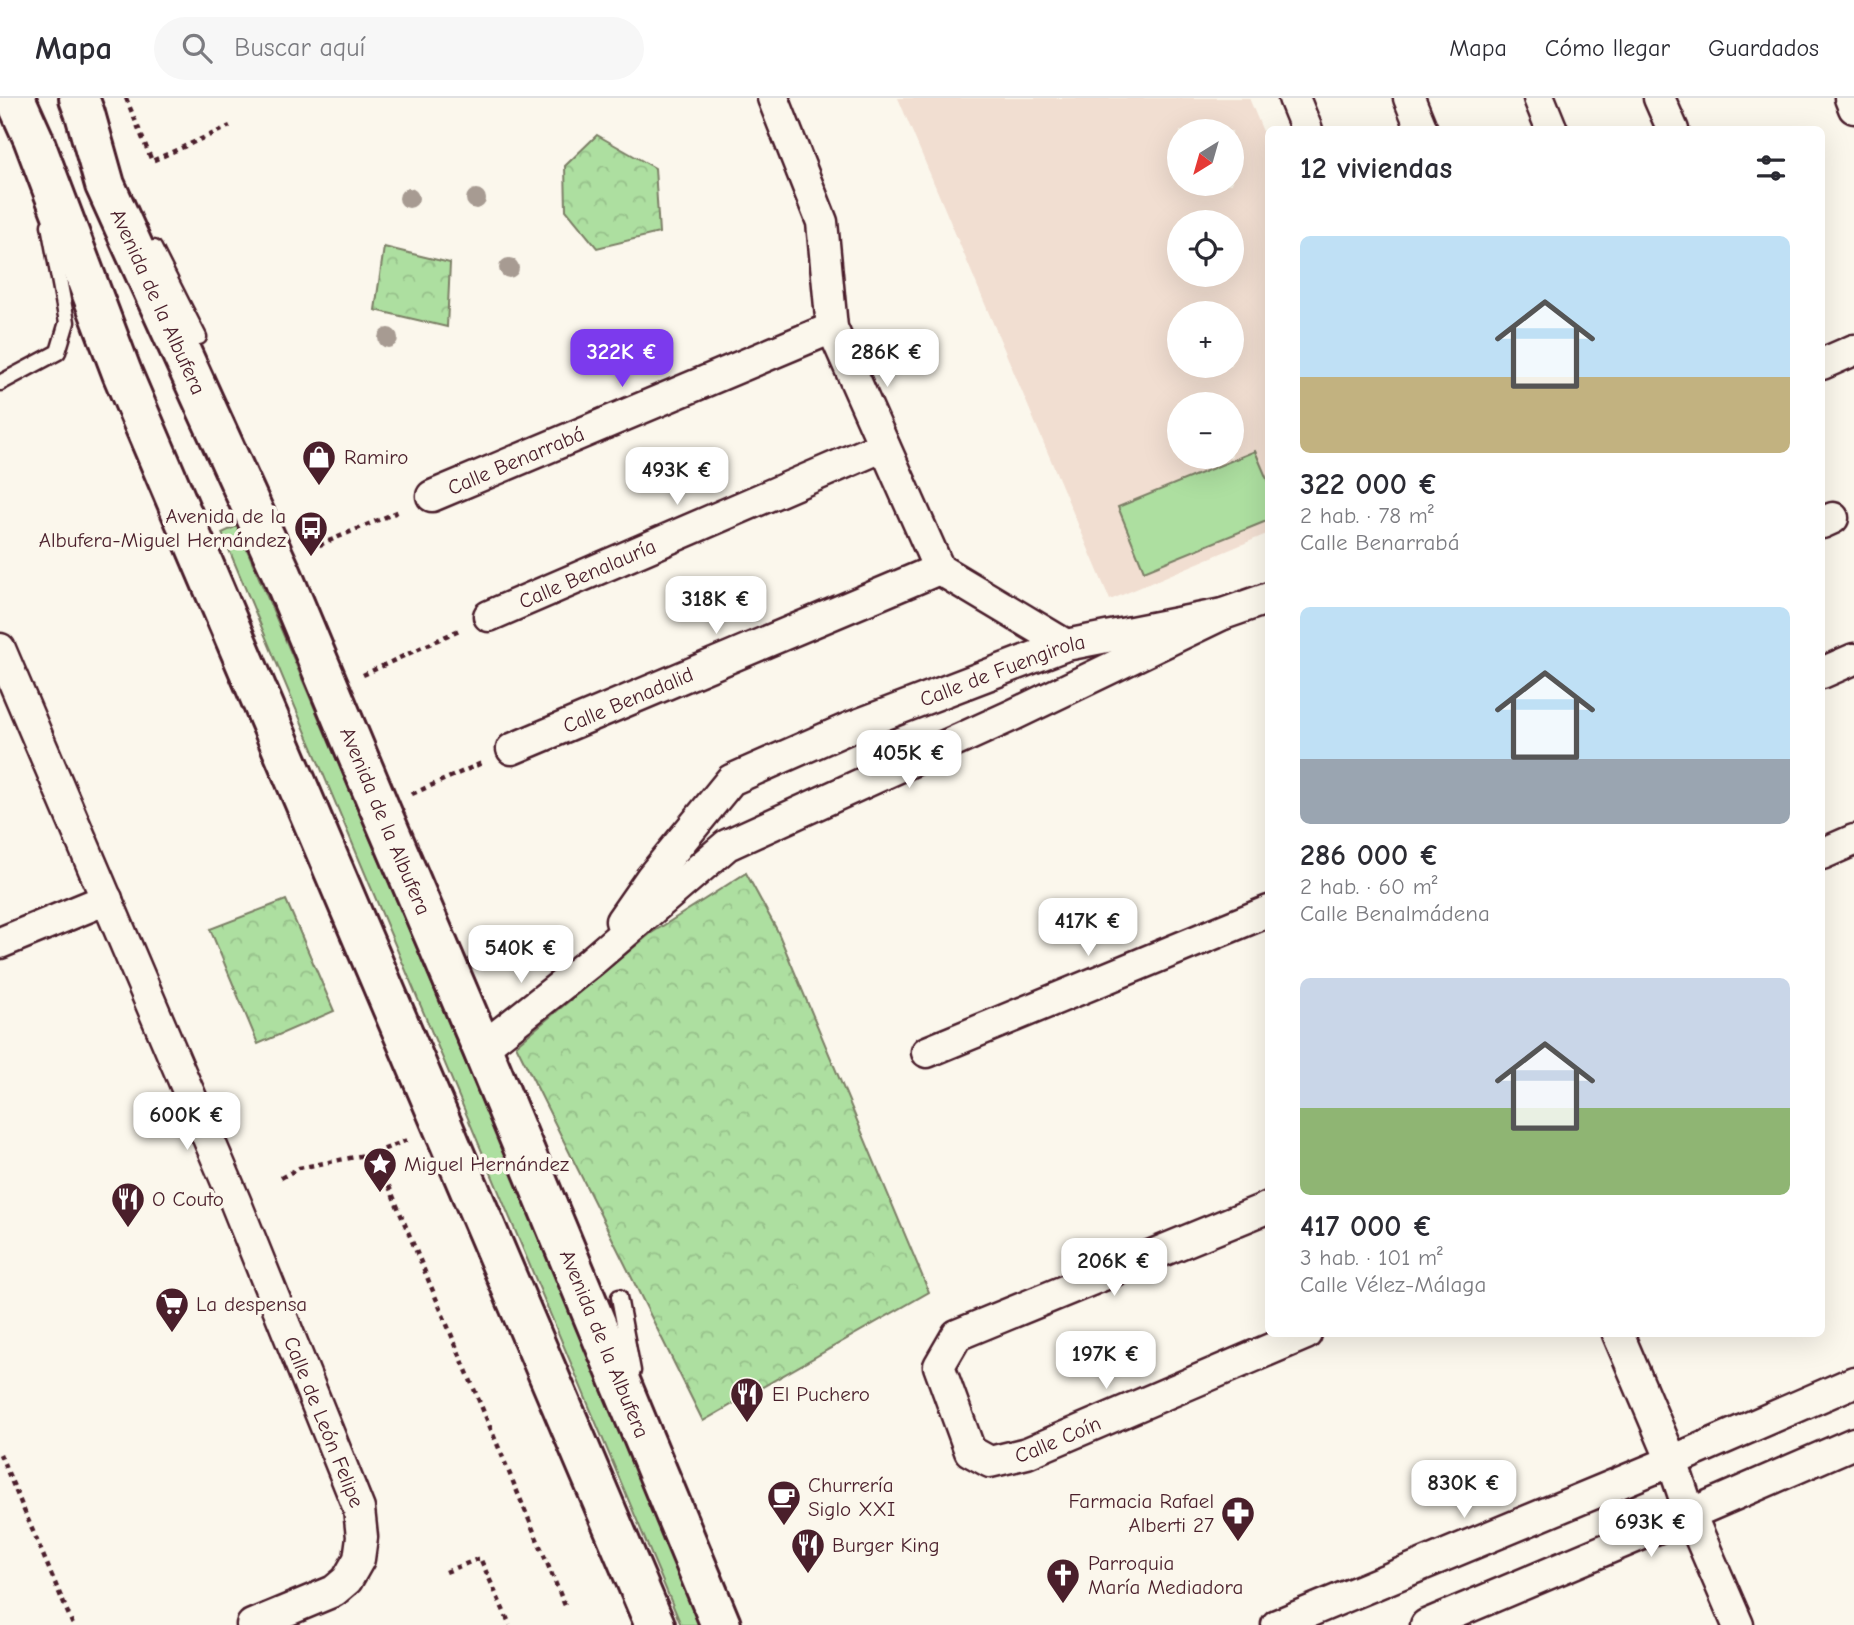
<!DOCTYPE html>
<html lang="es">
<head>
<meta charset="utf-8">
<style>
  body { margin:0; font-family:"Comic Neue",sans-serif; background:#f7f7f7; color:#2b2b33; height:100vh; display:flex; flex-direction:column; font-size:26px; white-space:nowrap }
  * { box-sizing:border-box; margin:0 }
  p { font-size:23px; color:#7c7c81 }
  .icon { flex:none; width:38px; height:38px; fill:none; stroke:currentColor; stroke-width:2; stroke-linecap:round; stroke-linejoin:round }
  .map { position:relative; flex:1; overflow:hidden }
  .side { position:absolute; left:1265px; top:28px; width:560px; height:1211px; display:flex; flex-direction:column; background:#fff; border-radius:10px; box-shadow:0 7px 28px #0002 }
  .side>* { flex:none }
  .needle { width:46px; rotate:217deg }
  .fabs { position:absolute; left:1167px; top:21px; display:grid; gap:14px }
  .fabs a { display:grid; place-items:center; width:77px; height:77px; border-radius:50%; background:#fff; box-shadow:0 7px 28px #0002; font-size:35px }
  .price { position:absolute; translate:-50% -60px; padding:0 16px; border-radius:14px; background:#fff; color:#222; font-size:23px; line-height:46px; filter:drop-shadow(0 2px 4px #0008) }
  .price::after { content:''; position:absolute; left:50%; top:42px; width:21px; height:16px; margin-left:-10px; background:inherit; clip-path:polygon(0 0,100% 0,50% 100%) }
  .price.on { background:#7c3aed; color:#fff }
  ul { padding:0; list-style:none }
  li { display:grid; align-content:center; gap:14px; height:371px; padding:0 35px }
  li span { display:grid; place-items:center; height:217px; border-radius:10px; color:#555 }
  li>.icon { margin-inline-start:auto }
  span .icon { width:126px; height:126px; fill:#fffc; stroke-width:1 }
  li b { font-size:30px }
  h2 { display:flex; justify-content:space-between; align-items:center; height:84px; padding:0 35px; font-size:30px }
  header { display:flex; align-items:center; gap:42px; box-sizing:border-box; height:98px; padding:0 35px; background:#fff; border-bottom:2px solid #e1e1e2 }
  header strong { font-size:33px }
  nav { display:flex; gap:38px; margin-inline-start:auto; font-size:24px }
  .search { width:490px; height:63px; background:#f7f7f7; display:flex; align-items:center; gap:18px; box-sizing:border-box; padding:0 24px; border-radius:38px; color:#7c7c81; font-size:26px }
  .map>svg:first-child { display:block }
  .built { fill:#f1ded1; fill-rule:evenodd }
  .grass { fill:#addfa0; stroke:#7c7f66; stroke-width:2 }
  .park { fill:url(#park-crowns); stroke:#7c7f66; stroke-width:2 }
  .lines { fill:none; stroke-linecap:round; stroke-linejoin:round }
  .service-casing { stroke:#4a1f2b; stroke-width:19 }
  .minor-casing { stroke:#4a1f2b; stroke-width:35 }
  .primary-casing { stroke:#4a1f2b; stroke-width:44 }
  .path { stroke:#4a1f2b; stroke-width:4.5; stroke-dasharray:5 5; stroke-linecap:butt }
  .service { stroke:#fbf7ec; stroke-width:14 }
  .minor { stroke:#fbf7ec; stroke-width:30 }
  .primary { stroke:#fbf7ec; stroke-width:38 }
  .tree { fill:#a79b92 }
  .labels { text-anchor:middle; stroke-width:7; stroke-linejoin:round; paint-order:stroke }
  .street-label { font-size:21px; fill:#4a1f2b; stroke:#fbf7ec }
  .poi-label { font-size:21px; fill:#4a1f2b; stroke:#fbf7ec; text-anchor:start }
</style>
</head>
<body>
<header>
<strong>Mapa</strong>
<div class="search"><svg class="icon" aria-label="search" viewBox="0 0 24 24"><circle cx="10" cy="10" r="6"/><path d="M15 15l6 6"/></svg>Buscar aquí</div>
<nav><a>Mapa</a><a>Cómo llegar</a><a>Guardados</a></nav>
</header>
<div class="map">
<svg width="1854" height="1527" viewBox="0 0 1854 1527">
  <defs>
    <pattern id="park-crowns" width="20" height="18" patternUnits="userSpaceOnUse" patternTransform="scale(1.75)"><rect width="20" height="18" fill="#addfa0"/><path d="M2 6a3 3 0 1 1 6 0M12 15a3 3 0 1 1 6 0" fill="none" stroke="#96bf8a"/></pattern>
  </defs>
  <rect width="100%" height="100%" fill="#fbf7ec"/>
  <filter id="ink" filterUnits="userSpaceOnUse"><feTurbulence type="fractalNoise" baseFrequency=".0143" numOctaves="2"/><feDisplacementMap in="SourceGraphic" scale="14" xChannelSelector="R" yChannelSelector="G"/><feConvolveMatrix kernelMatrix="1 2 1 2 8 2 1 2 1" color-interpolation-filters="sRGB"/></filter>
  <g filter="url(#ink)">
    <path class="built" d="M 898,0 L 1249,0 L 1269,48 L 1269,435 L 1110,502 ZM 1180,33 L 1232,33 L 1232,86 L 1180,86 ZM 1180,124 L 1232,124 L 1232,177 L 1180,177 ZM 1180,215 L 1232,215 L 1232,268 L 1180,268 ZM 1180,306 L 1232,306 L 1232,359 L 1180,359 Z"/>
    <path class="grass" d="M 1255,353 L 1269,386 L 1269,422 L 1144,473 L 1118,409 Z
      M 237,428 L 705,1527 L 681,1527 L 222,435 Z"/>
    <path class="park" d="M 597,37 L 655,70 L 659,135 L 597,150 L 566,112 L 565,68 Z
      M 384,149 L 450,165 L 447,229 L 375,212 Z
      M 746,775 L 777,832 L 929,1194 L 703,1323 L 516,947 L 650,836 Z
      M 286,802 L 334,913 L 258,946 L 210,831 Z"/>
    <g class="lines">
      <g class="service-casing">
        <path id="service" d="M 154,150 L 199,239
          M 0,285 L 58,254 L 67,224 L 49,127
          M 619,1199 L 633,1273"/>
      </g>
      <g class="minor-casing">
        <g id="minor">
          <path d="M 773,0 L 822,124 L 832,230 L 939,471 L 1066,547"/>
          <path d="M 1294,0 L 1307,32"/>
          <path d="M 1409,0 L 1422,32"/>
          <path d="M 1539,0 L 1552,32"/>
          <path d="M 1659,0 L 1673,32"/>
          <path d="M 1850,0 L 1854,10"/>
          <path d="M 1822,266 L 1854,252"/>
          <path id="s1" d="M 432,398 L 832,230"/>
          <path d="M 1822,425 L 1833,420"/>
          <path id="s2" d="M 489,518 L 884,348"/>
          <path id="s3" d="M 0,551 L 235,1103 L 359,1411 L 362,1439 L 359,1461 L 347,1482 L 334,1493 L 252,1527"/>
          <path d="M 1822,575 L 1854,561"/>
          <path id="s4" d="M 512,651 L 939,471"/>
          <path d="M 1822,756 L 1854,742"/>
          <path id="s5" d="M 621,823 L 651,780 L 731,682 L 849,630 L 1066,547 L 1223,516 L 1269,500"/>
          <path d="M 0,845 L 107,801"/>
          <path d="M 482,950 L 592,863 L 727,747 L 1013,617 L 1223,516"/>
          <path d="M 927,954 L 1269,813"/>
          <path id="s6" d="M 1269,1109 L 957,1237 L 939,1268 L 970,1353 L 990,1364 L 1027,1355 L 1306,1236"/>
          <path d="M 1618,1236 L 1672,1363 L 1690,1416 L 1738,1527"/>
          <path d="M 1277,1527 L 1672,1363 L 1854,1284"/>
          <path d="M 1426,1527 L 1690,1416 L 1854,1345"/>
        </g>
      </g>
      <g class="primary-casing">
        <g id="primary">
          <path d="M 15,0 L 33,40 L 122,275 L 655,1527"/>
          <path id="s7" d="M 79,0 L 85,16 L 105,87 L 281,474 L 380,711 L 482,950 L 721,1527"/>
        </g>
      </g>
      <path class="path" d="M 126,0 L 152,63 L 230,28
        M 310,451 L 402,412
        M 363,577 L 459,532
        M 412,696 L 484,664
        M 407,1042 L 375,1055 L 566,1510
        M 281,1080 L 299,1070 L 375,1055
        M 0,1356 L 73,1527
        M 446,1474 L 480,1460 L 510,1527"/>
      <use href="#service" class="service"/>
      <use href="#minor" class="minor"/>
      <use href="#primary" class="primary"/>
    </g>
    <g class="tree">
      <circle cx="409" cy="100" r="10"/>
      <circle cx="476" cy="101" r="10"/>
      <circle cx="509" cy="170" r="10"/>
      <circle cx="388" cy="240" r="10"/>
    </g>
  </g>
  <defs>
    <g id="shop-pin" transform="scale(1.75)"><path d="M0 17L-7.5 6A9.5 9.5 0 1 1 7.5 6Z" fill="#4a1f2b" stroke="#fbf7ec"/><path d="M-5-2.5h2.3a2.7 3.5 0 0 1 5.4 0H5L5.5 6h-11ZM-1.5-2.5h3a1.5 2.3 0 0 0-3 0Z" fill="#fff"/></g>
    <g id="bus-pin" transform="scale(1.75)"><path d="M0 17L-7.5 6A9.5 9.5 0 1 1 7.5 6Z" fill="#4a1f2b" stroke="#fbf7ec"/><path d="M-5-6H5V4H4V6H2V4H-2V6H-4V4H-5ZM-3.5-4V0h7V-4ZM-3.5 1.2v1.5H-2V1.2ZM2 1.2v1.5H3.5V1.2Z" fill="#fff"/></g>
    <g id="sight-pin" transform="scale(1.75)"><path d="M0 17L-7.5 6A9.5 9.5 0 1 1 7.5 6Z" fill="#4a1f2b" stroke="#fbf7ec"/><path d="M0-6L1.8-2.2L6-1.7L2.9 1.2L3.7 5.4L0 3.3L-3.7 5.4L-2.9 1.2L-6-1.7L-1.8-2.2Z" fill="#fff"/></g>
    <g id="restaurant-pin" transform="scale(1.75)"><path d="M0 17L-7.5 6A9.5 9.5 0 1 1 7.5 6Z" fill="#4a1f2b" stroke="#fbf7ec"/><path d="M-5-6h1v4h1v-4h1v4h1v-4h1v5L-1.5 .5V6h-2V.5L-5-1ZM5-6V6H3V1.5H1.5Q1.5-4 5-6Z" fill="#fff"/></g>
    <g id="supermarket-pin" transform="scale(1.75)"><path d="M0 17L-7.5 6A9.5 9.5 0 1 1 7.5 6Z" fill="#4a1f2b" stroke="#fbf7ec"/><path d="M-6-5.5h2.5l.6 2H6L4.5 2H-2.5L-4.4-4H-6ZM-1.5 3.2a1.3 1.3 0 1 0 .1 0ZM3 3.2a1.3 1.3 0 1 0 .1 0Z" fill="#fff"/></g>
    <g id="cafe-pin" transform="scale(1.75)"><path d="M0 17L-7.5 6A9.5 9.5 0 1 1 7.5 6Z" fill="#4a1f2b" stroke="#fbf7ec"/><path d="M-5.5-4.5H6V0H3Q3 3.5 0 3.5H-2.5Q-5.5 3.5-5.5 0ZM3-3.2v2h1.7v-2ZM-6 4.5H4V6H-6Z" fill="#fff"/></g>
    <g id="pharmacy-pin" transform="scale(1.75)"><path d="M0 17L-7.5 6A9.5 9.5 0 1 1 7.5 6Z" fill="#4a1f2b" stroke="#fbf7ec"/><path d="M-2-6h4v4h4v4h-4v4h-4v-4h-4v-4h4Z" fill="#fff"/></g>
    <g id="church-pin" transform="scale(1.75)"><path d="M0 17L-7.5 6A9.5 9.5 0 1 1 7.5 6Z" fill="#4a1f2b" stroke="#fbf7ec"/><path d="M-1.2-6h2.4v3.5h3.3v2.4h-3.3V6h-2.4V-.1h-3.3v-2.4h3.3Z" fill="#fff"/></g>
  </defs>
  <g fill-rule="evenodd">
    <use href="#shop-pin" x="319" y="359"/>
    <use href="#bus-pin" x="311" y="430"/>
    <use href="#sight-pin" x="380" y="1066"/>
    <use href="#restaurant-pin" x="128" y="1101"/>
    <use href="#supermarket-pin" x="172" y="1206"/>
    <use href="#restaurant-pin" x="747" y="1296"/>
    <use href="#cafe-pin" x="784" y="1399"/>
    <use href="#pharmacy-pin" x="1238" y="1415"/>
    <use href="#restaurant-pin" x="808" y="1447"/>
    <use href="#church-pin" x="1063" y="1477"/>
  </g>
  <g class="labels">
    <g class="street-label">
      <text dy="7" stroke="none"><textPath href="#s7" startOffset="219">Avenida de la Albufera</textPath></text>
      <text dy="7" stroke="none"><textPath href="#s1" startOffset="91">Calle Benarrabá</textPath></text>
      <text dy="7" stroke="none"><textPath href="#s2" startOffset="107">Calle Benalauría</textPath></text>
      <text dy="7" stroke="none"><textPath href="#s5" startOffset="472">Calle de Fuengirola</textPath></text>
      <text dy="7" stroke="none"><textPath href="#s4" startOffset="126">Calle Benadalid</textPath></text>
      <text dy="7" stroke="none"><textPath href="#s7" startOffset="786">Avenida de la Albufera</textPath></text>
      <text dy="7" stroke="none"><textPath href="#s7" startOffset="1353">Avenida de la Albufera</textPath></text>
      <text dy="7" stroke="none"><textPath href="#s3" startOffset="838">Calle de León Felipe</textPath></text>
      <text dy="7" stroke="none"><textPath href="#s6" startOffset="558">Calle Coín</textPath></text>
    </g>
    <g class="poi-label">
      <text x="344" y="366">Ramiro</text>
      <text x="286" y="425" text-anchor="end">Avenida de la<tspan x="286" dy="24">Albufera-Miguel Hernández</tspan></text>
      <text x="404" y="1073">Miguel Hernández</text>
      <text x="152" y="1108">O Couto</text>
      <text x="196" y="1213">La despensa</text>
      <text x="772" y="1303">El Puchero</text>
      <text x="808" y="1394">Churrería<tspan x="808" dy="24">Siglo XXI</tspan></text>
      <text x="1214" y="1410" text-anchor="end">Farmacia Rafael<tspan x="1214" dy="24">Alberti 27</tspan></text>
      <text x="832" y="1454">Burger King</text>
      <text x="1088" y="1472">Parroquia<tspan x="1088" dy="24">María Mediadora</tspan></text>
    </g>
  </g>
</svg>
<div class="fabs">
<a><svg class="needle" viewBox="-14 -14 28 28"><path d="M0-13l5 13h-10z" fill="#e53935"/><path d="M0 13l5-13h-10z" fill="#7c7c81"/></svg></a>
<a><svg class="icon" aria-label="locate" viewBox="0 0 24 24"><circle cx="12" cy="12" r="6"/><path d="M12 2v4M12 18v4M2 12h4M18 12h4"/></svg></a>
<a>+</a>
<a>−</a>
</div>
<b class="price on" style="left:622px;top:291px">322K €</b>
<b class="price" style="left:887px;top:291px">286K €</b>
<b class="price" style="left:677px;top:409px">493K €</b>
<b class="price" style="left:716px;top:538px">318K €</b>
<b class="price" style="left:909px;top:692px">405K €</b>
<b class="price" style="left:1088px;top:860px">417K €</b>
<b class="price" style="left:521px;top:887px">540K €</b>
<b class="price" style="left:187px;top:1054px">600K €</b>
<b class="price" style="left:1114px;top:1200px">206K €</b>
<b class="price" style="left:1106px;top:1293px">197K €</b>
<b class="price" style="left:1464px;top:1422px">830K €</b>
<b class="price" style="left:1651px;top:1461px">693K €</b>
<section class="side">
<h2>12 viviendas<svg class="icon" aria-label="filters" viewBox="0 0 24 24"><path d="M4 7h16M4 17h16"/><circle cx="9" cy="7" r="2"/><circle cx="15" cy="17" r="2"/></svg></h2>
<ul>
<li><span style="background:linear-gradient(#bfe0f5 65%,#c2b280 0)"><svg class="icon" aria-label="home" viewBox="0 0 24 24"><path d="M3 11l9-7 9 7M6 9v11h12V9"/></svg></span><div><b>322 000 €</b><p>2 hab. · 78 m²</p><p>Calle Benarrabá</p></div></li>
<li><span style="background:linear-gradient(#bfe0f5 70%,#9aa5b1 0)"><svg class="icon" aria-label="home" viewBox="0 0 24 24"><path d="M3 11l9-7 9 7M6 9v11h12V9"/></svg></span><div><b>286 000 €</b><p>2 hab. · 60 m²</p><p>Calle Benalmádena</p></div></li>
<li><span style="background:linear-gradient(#c9d6e8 60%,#8fb573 0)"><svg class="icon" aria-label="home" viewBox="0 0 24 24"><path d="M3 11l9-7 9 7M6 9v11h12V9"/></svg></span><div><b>417 000 €</b><p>3 hab. · 101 m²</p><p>Calle Vélez-Málaga</p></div></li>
</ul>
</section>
</div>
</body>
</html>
